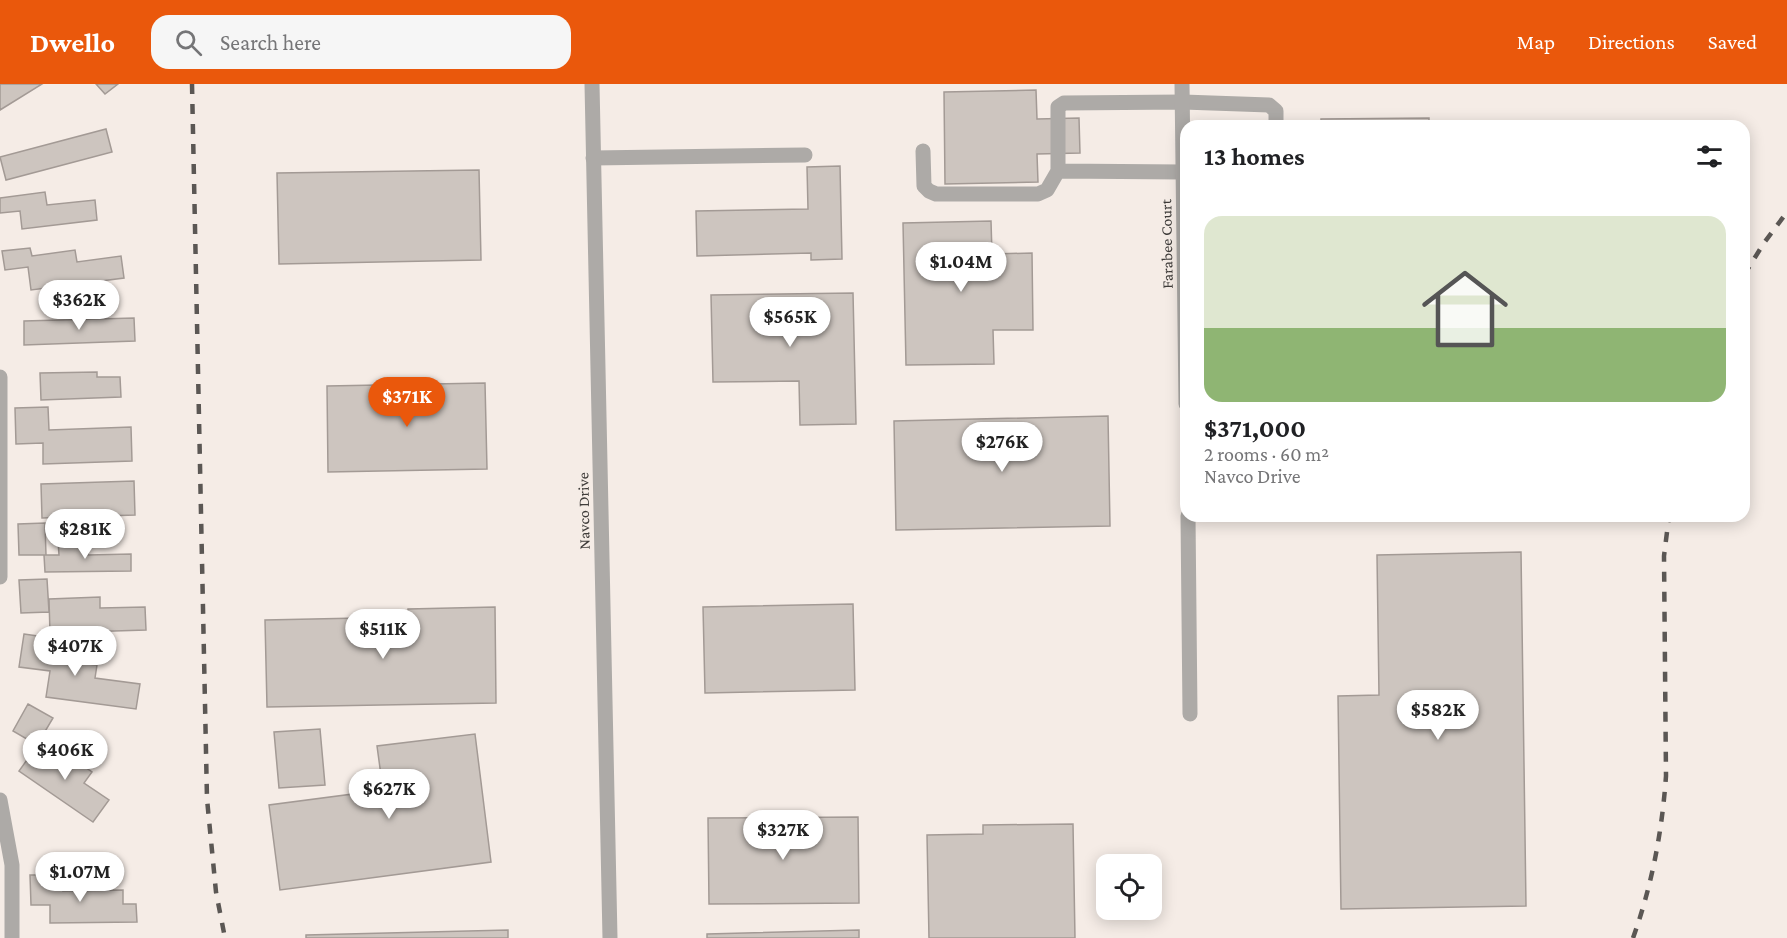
<!DOCTYPE html>
<html lang="en">
<head>
<meta charset="utf-8">
<style>
  body { margin:0; font-family:"Crimson Pro",serif; background:#f6f6f6; color:#202124; height:100vh; display:flex; flex-direction:column; font-size:22px; white-space:nowrap }
  * { box-sizing:border-box; margin:0 }
  p { font-size:20px; color:#757577 }
  .icon { flex:none; width:33px; height:33px; fill:none; stroke:currentColor; stroke-width:2; stroke-linecap:round; stroke-linejoin:round }
  .map { position:relative; flex:1; overflow:hidden }
  .panel { position:absolute; left:1180px; top:36px; width:570px; height:402px; display:flex; flex-direction:column; background:#fff; border-radius:18px; box-shadow:0 3px 15px #0003 }
  .panel>* { flex:none }
  .buttons { position:absolute; left:1096px; top:770px; display:grid; gap:12px }
  .buttons a { display:grid; place-items:center; width:66px; height:66px; border-radius:12px; background:#fff; box-shadow:0 3px 15px #0003; font-size:30px }
  .price { position:absolute; translate:-50% -51px; padding:0 14px; border-radius:21px; background:#fff; color:#222; font-size:20px; line-height:39px; filter:drop-shadow(0 2px 3px #0008) }
  .price::after { content:''; position:absolute; left:50%; top:36px; width:18px; height:14px; margin-left:-9px; background:inherit; clip-path:polygon(0 0,100% 0,50% 100%) }
  .price.selected { background:#ea580c; color:#fff }
  ul { padding:0; list-style:none }
  li { display:grid; align-content:center; gap:12px; height:318px; padding:0 24px }
  li span { display:grid; place-items:center; height:186px; border-radius:18px; color:#555 }
  li>.icon { margin-inline-start:auto }
  span .icon { width:108px; height:108px; fill:#fffc; stroke-width:1 }
  li b { font-size:26px }
  h2 { display:flex; justify-content:space-between; align-items:center; height:72px; padding:0 24px; font-size:26px }
  header { display:flex; align-items:center; gap:36px; box-sizing:border-box; height:84px; padding:0 30px; background:#ea580c; color:#fff }
  header strong { font-size:28px }
  nav { display:flex; gap:33px; margin-inline-start:auto; font-size:21px }
  .search { width:420px; height:54px; background:#f6f6f6; display:flex; align-items:center; gap:15px; box-sizing:border-box; padding:0 21px; border-radius:18px; color:#757577; font-size:22px }
  .map>svg:first-child { display:block }
  .building { fill:#cdc5bf; stroke:#a39a95; stroke-width:1.5 }
  .lines { fill:none; stroke-linecap:round; stroke-linejoin:round }
  .lane { stroke:#adaaa7; stroke-width:15 }
  .street { stroke:#adaaa7; stroke-width:15 }
  .rail { stroke:#5b5754; stroke-width:4.5; stroke-dasharray:10 10; stroke-linecap:butt }
  .labels { text-anchor:middle; stroke-width:5; stroke-linejoin:round; paint-order:stroke }
  .street-label { font-size:16px; fill:#3f3c3a; stroke:#f5ece6 }
</style>
</head>
<body>
<header>
<strong>Dwello</strong>
<div class="search"><svg class="icon" aria-label="search" viewBox="0 0 24 24"><circle cx="10" cy="10" r="6"/><path d="M15 15l6 6"/></svg>Search here</div>
<nav><a>Map</a><a>Directions</a><a>Saved</a></nav>
</header>
<div class="map">
<svg width="1787" height="854" viewBox="0 0 1787 854">
  <rect width="100%" height="100%" fill="#f5ece6"/>
  <path class="building" d="M 0,0 L 42,0 L 0,26 Z
    M 96,0 L 118,0 L 105,10 Z
    M 1036,6 L 1037,35 L 1079,34 L 1080,69 L 1037,70 L 1038,98 L 945,100 L 944,8 Z
    M 1429,34 L 1429,42 L 1321,42 L 1321,35 Z
    M 106,45 L 112,68 L 6,96 L 0,73 Z
    M 840,82 L 842,175 L 811,176 L 811,169 L 697,172 L 696,127 L 808,125 L 807,83 Z
    M 479,86 L 481,176 L 279,180 L 277,89 Z
    M 45,108 L 47,121 L 95,116 L 97,136 L 22,145 L 20,127 L 0,129 L 0,114 Z
    M 991,137 L 992,170 L 1032,169 L 1033,246 L 993,246 L 994,280 L 906,281 L 903,139 Z
    M 30,164 L 32,172 L 75,166 L 77,178 L 121,172 L 124,194 L 31,206 L 28,183 L 5,186 L 2,167 Z
    M 853,209 L 856,340 L 800,341 L 799,297 L 713,298 L 711,211 Z
    M 134,234 L 135,257 L 24,261 L 24,237 Z
    M 97,288 L 97,293 L 120,293 L 121,313 L 41,316 L 40,289 Z
    M 485,299 L 487,385 L 328,388 L 327,302 Z
    M 48,323 L 49,346 L 131,343 L 132,377 L 43,380 L 43,359 L 16,360 L 15,324 Z
    M 1108,332 L 1110,442 L 896,446 L 894,337 Z
    M 134,397 L 135,431 L 42,434 L 41,400 Z
    M 45,439 L 46,471 L 19,471 L 18,440 Z
    M 58,457 L 88,457 L 88,471 L 131,470 L 131,487 L 45,488 L 44,471 L 59,471 Z
    M 1521,468 L 1526,822 L 1341,825 L 1338,612 L 1379,611 L 1377,471 Z
    M 47,495 L 49,528 L 21,529 L 19,496 Z
    M 100,513 L 100,524 L 145,523 L 146,546 L 50,549 L 49,515 Z
    M 853,520 L 855,606 L 705,609 L 703,523 Z
    M 495,523 L 496,619 L 267,623 L 265,536 L 408,533 L 408,525 Z
    M 24,550 L 58,555 L 55,576 L 97,581 L 95,594 L 140,600 L 136,625 L 46,613 L 50,587 L 19,583 Z
    M 28,620 L 53,634 L 37,661 L 13,647 Z
    M 320,645 L 325,701 L 279,704 L 274,648 Z
    M 475,650 L 491,778 L 280,806 L 269,721 L 383,706 L 377,662 Z
    M 37,662 L 52,673 L 58,664 L 92,688 L 84,699 L 109,716 L 93,738 L 19,687 Z
    M 858,733 L 859,819 L 709,820 L 708,734 Z
    M 1073,740 L 1075,854 L 929,854 L 927,751 L 983,750 L 983,741 Z
    M 30,791 L 63,791 L 63,807 L 123,806 L 123,820 L 136,820 L 137,838 L 50,839 L 50,821 L 31,821 Z
    M 508,846 L 508,854 L 306,854 L 306,851 Z
    M 859,846 L 859,854 L 707,854 L 707,850 Z"/>
  <g class="lines">
    <path class="lane" d="M 923,67 L 924,102 L 929,107 L 936,110 L 1038,110 L 1047,106 L 1058,87
      M 593,74 L 805,71
      M 1183,88 L 1058,87 L 1058,23 L 1064,19 L 1183,18 L 1269,21 L 1276,27 L 1276,42
      M 0,293 L 0,493
      M 0,716 L 12,781 L 12,854"/>
    <path class="street" d="M 592,0 L 610,854
      M 1182,0 L 1186,320
      M 1188,432 L 1190,630"/>
    <path class="rail" d="M 192,0 L 207,715 L 216,808 L 225,854
      M 1744,191 L 1764,159 L 1787,128
      M 1633,854 C 1652,801 1662,748 1666,692 L 1664,472 L 1669,432"/>
  </g>
  <g class="labels">
    <g class="street-label">
      <text transform="translate(1166 160) rotate(-91)" y="6">Farabee Court</text>
      <text transform="translate(583 427) rotate(-91)" y="6">Navco Drive</text>
    </g>
  </g>
</svg>
<div class="buttons">
<a><svg class="icon" aria-label="locate" viewBox="0 0 24 24"><circle cx="12" cy="12" r="6"/><path d="M12 2v4M12 18v4M2 12h4M18 12h4"/></svg></a>
</div>
<b class="price" style="left:961px;top:209px">$1.04M</b>
<b class="price" style="left:79px;top:247px">$362K</b>
<b class="price" style="left:790px;top:264px">$565K</b>
<b class="price selected" style="left:407px;top:344px">$371K</b>
<b class="price" style="left:1002px;top:389px">$276K</b>
<b class="price" style="left:85px;top:476px">$281K</b>
<b class="price" style="left:383px;top:576px">$511K</b>
<b class="price" style="left:75px;top:593px">$407K</b>
<b class="price" style="left:1438px;top:657px">$582K</b>
<b class="price" style="left:65px;top:697px">$406K</b>
<b class="price" style="left:389px;top:736px">$627K</b>
<b class="price" style="left:783px;top:777px">$327K</b>
<b class="price" style="left:80px;top:819px">$1.07M</b>
<section class="panel">
<h2>13 homes<svg class="icon" aria-label="filters" viewBox="0 0 24 24"><path d="M4 7h16M4 17h16"/><circle cx="9" cy="7" r="2"/><circle cx="15" cy="17" r="2"/></svg></h2>
<ul>
<li><span style="background:linear-gradient(#dfe7d0 60%,#8fb573 0)"><svg class="icon" aria-label="home" viewBox="0 0 24 24"><path d="M3 11l9-7 9 7M6 9v11h12V9"/></svg></span><div><b>$371,000</b><p>2 rooms · 60 m²</p><p>Navco Drive</p></div></li>
</ul>
</section>
</div>
</body>
</html>
